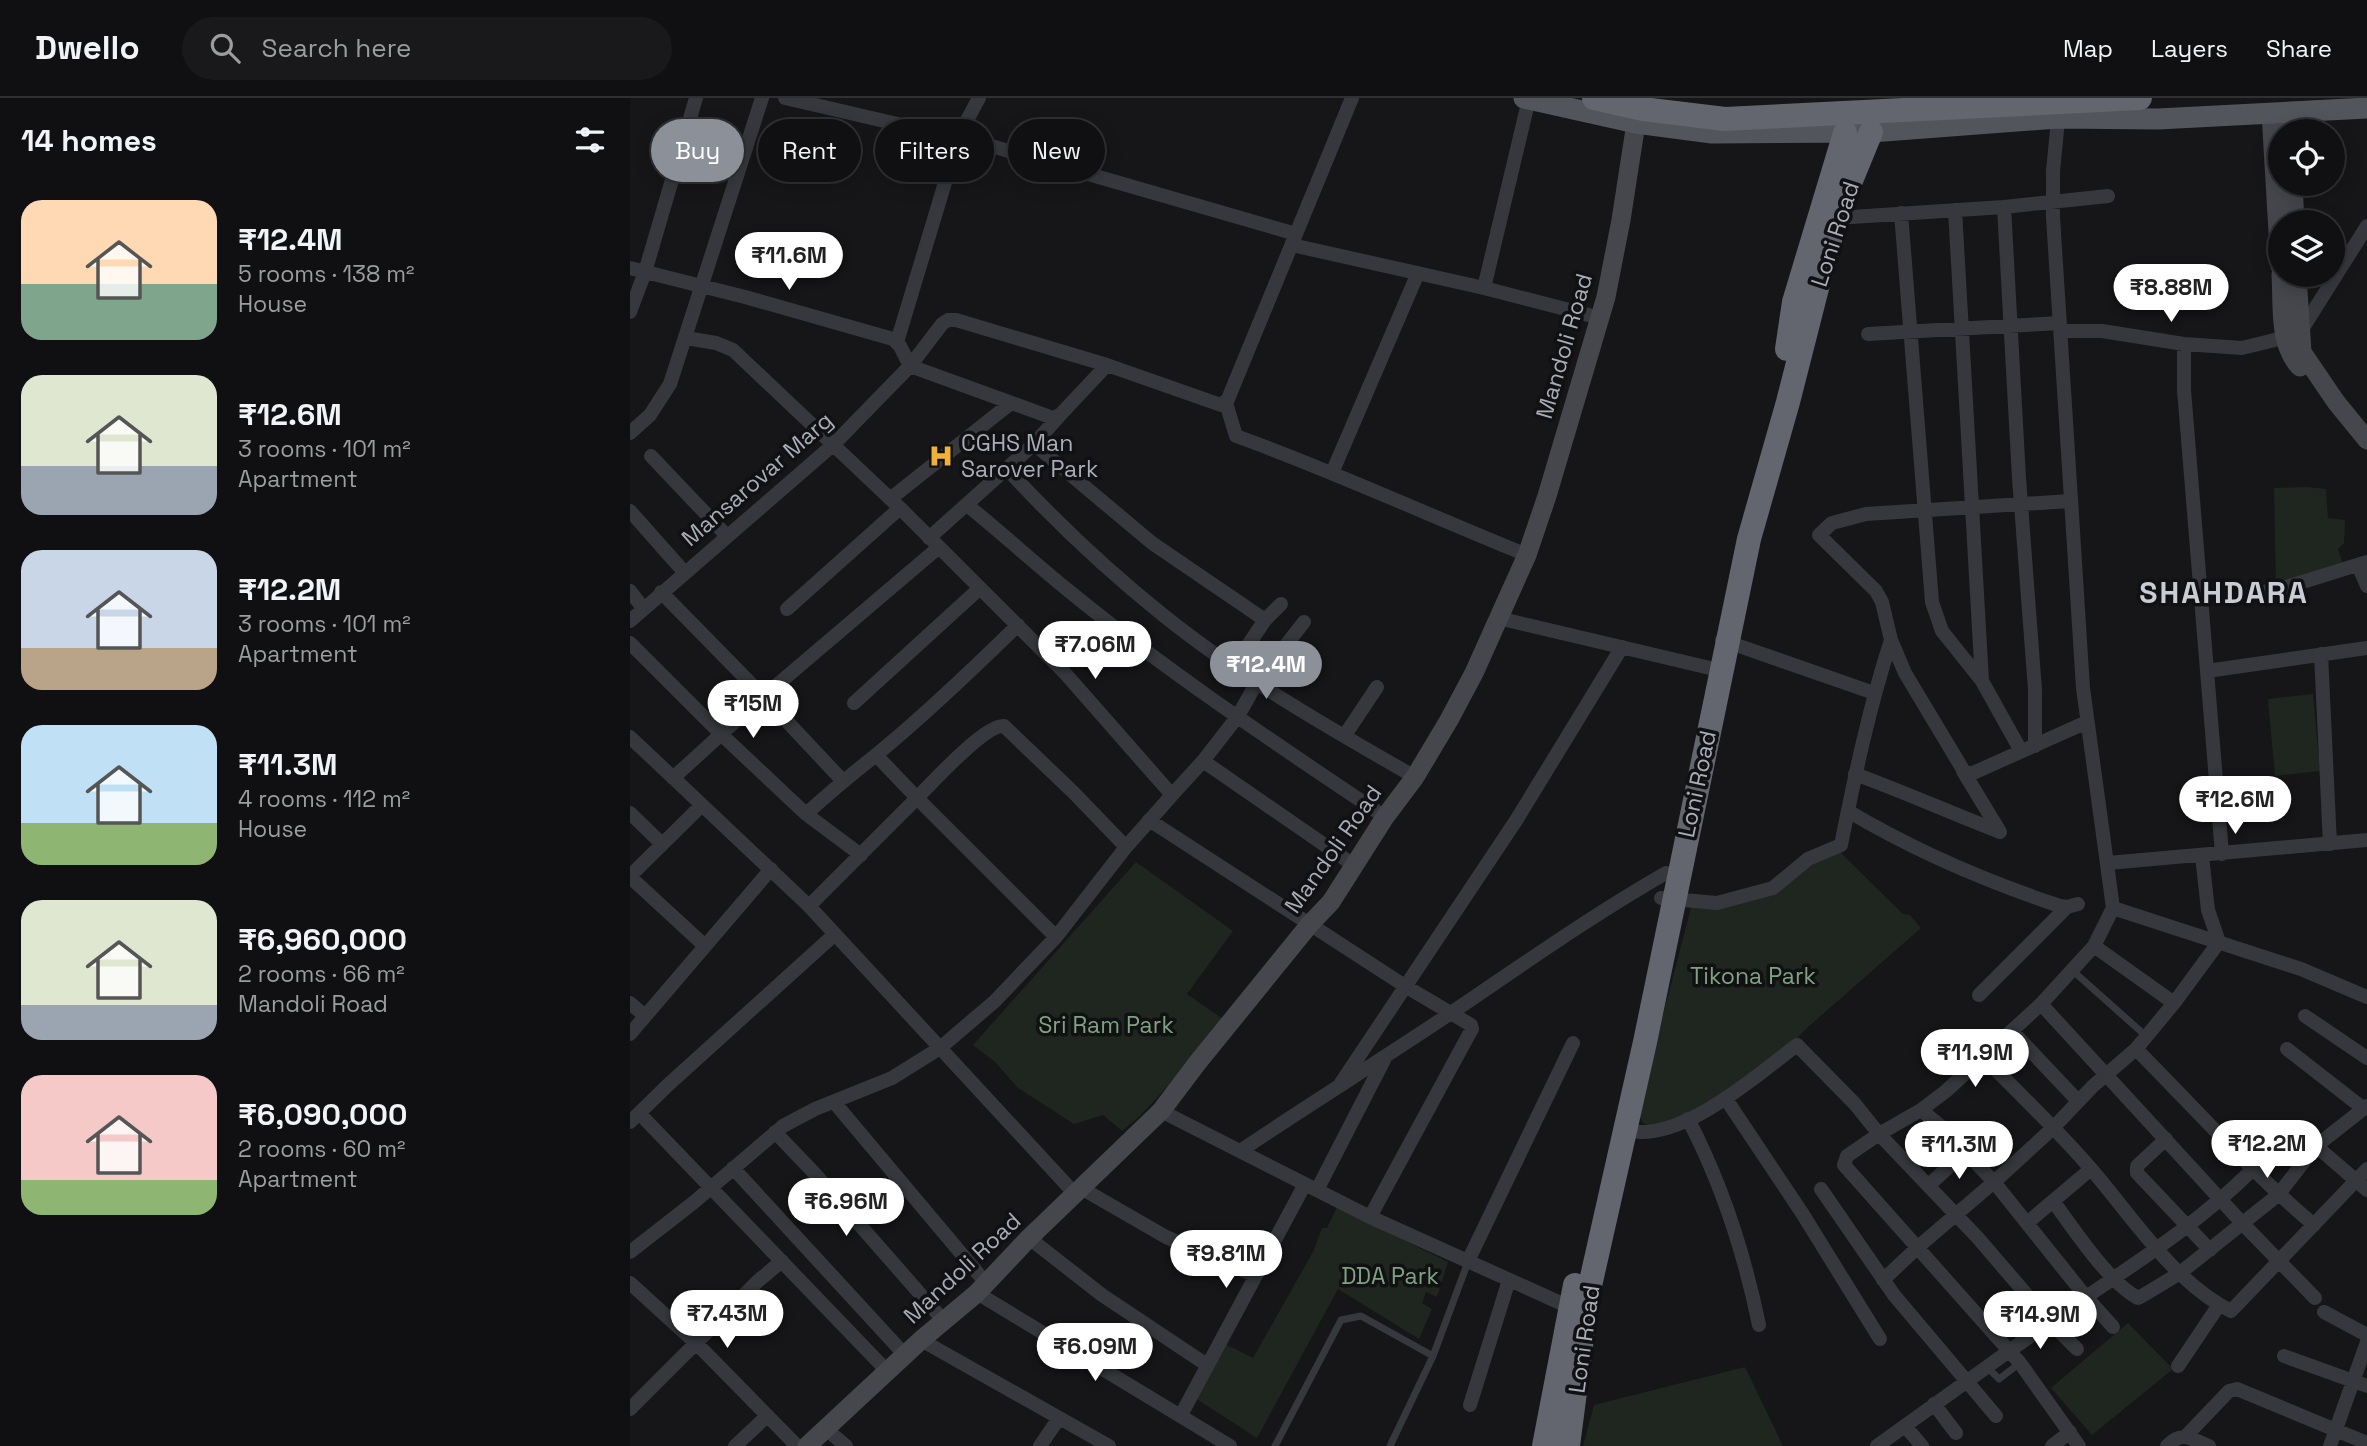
<!DOCTYPE html>
<html lang="en">
<head>
<meta charset="utf-8">
<style>
  body { margin:0; font-family:"Space Grotesk",sans-serif; background:#19191b; color:#f1f3f6; height:100vh; display:flex; flex-direction:column; font-size:26px; white-space:nowrap }
  * { box-sizing:border-box; margin:0 }
  p { font-size:23px; color:#9c9d9f }
  .icon { flex:none; width:38px; height:38px; fill:none; stroke:currentColor; stroke-width:2; stroke-linecap:round; stroke-linejoin:round }
  .map { position:relative; flex:1; overflow:hidden }
  .details { display:flex; flex-direction:column; background:#101012; width:630px }
  .details>* { flex:none }
  .banner { position:absolute; left:21px; top:21px; width:665px; height:63px; display:flex; gap:14px }
  .fabs { position:absolute; left:1638px; top:21px; display:grid; gap:14px }
  .fabs a { display:grid; place-items:center; width:77px; height:77px; border-radius:50%; background:#101012; box-shadow:0 4px 18px #0003,0 0 0 2px #303032; font-size:35px }
  .price { position:absolute; translate:-50% -60px; padding:0 16px; border-radius:24px; background:#fff; color:#222; font-size:23px; line-height:46px; filter:drop-shadow(0 2px 4px #0008) }
  .price::after { content:''; position:absolute; left:50%; top:42px; width:21px; height:16px; margin-left:-10px; background:inherit; clip-path:polygon(0 0,100% 0,50% 100%) }
  .price.current { background:#8c9099; color:#fff }
  ul { padding:0; list-style:none }
  li { display:flex; align-items:center; gap:21px; height:175px; padding:0 21px }
  li span { display:grid; place-items:center; flex:none; width:196px; height:140px; border-radius:21px; color:#555 }
  li>.icon { margin-inline-start:auto }
  span .icon { width:84px; height:84px; fill:#fffc; stroke-width:1 }
  li b { font-size:30px }
  h2 { display:flex; justify-content:space-between; align-items:center; height:84px; padding:0 21px; font-size:30px }
  .tag { padding:0 24px; border-radius:32px; background:#101012; box-shadow:0 4px 18px #0003,0 0 0 2px #303032; font-size:24px; line-height:63px }
  .tag.current { background:#8c9099; color:#fff }
  header { display:flex; align-items:center; gap:42px; box-sizing:border-box; height:98px; padding:0 35px; background:#101012; border-bottom:2px solid #303032 }
  header strong { font-size:33px }
  nav { display:flex; gap:38px; margin-inline-start:auto; font-size:24px }
  .search { width:490px; height:63px; background:#19191b; display:flex; align-items:center; gap:18px; box-sizing:border-box; padding:0 24px; border-radius:38px; color:#9c9d9f; font-size:26px }
  main { display:flex; flex:1; min-height:0 }
  .map>svg:first-child { display:block }
  .green { fill:#1e261f }
  .lines { fill:none; stroke-linecap:round; stroke-linejoin:round }
  .lane { stroke:#37383d; stroke-width:7 }
  .street { stroke:#37383d; stroke-width:14 }
  .secondary { stroke:#45474d; stroke-width:19 }
  .primary { stroke:#53555c; stroke-width:21 }
  .highway { stroke:#63666e; stroke-width:24 }
  .highway-bridge { stroke:#63666e; stroke-width:24 }
  .labels { text-anchor:middle; stroke-width:7; stroke-linejoin:round; paint-order:stroke }
  .street-label { font-size:23px; fill:#a8adb8; stroke:#111113 }
  .poi-label { font-size:23px; fill:#a8adb8; stroke:#111113; text-anchor:start }
  .park-label { font-size:23px; fill:#7fa381; stroke:#111113 }
  .district-label { font-size:30px; font-weight:bold; letter-spacing:2px; fill:#c9ccd4; stroke:#111113 }
</style>
</head>
<body>
<header>
<strong>Dwello</strong>
<div class="search"><svg class="icon" aria-label="search" viewBox="0 0 24 24"><circle cx="10" cy="10" r="6"/><path d="M15 15l6 6"/></svg>Search here</div>
<nav><a>Map</a><a>Layers</a><a>Share</a></nav>
</header>
<main>
<section class="details">
<h2>14 homes<svg class="icon" aria-label="filters" viewBox="0 0 24 24"><path d="M4 7h16M4 17h16"/><circle cx="9" cy="7" r="2"/><circle cx="15" cy="17" r="2"/></svg></h2>
<ul>
<li><span style="background:linear-gradient(#ffd9b3 60%,#7fa58c 0)"><svg class="icon" aria-label="home" viewBox="0 0 24 24"><path d="M3 11l9-7 9 7M6 9v11h12V9"/></svg></span><div><b>₹12.4M</b><p>5 rooms · 138 m²</p><p>House</p></div></li>
<li><span style="background:linear-gradient(#dfe7d0 65%,#9aa5b1 0)"><svg class="icon" aria-label="home" viewBox="0 0 24 24"><path d="M3 11l9-7 9 7M6 9v11h12V9"/></svg></span><div><b>₹12.6M</b><p>3 rooms · 101 m²</p><p>Apartment</p></div></li>
<li><span style="background:linear-gradient(#c9d6e8 70%,#b9a48a 0)"><svg class="icon" aria-label="home" viewBox="0 0 24 24"><path d="M3 11l9-7 9 7M6 9v11h12V9"/></svg></span><div><b>₹12.2M</b><p>3 rooms · 101 m²</p><p>Apartment</p></div></li>
<li><span style="background:linear-gradient(#bfe0f5 70%,#8fb573 0)"><svg class="icon" aria-label="home" viewBox="0 0 24 24"><path d="M3 11l9-7 9 7M6 9v11h12V9"/></svg></span><div><b>₹11.3M</b><p>4 rooms · 112 m²</p><p>House</p></div></li>
<li><span style="background:linear-gradient(#dfe7d0 75%,#9aa5b1 0)"><svg class="icon" aria-label="home" viewBox="0 0 24 24"><path d="M3 11l9-7 9 7M6 9v11h12V9"/></svg></span><div><b>₹6,960,000</b><p>2 rooms · 66 m²</p><p>Mandoli Road</p></div></li>
<li><span style="background:linear-gradient(#f6c9c9 75%,#8fb573 0)"><svg class="icon" aria-label="home" viewBox="0 0 24 24"><path d="M3 11l9-7 9 7M6 9v11h12V9"/></svg></span><div><b>₹6,090,000</b><p>2 rooms · 60 m²</p><p>Apartment</p></div></li>
</ul>
</section>
<div class="map">
<svg width="1737" height="1348" viewBox="0 0 1737 1348">
  <rect width="100%" height="100%" fill="#161618"/>
  <path class="green" d="M 1677,389 L 1696,391 L 1698,420 L 1715,422 L 1714,445 L 1708,451 L 1713,466 L 1646,487 L 1644,390 Z
    M 1683,596 L 1690,673 L 1645,678 L 1638,601 Z
    M 1210,754 L 1273,816 L 1280,817 L 1291,830 L 1177,930 L 1152,955 L 1093,1000 L 1028,1030 L 1013,1025 L 1010,1019 L 1033,917 L 1062,806 L 1093,807 L 1172,769 Z
    M 506,764 L 603,833 L 557,896 L 597,924 L 510,1018 L 492,1033 L 473,1017 L 444,1026 L 388,990 L 365,964 L 343,947 Z
    M 707,1109 L 818,1164 L 807,1199 L 796,1194 L 792,1205 L 802,1211 L 789,1241 L 708,1191 L 627,1340 L 565,1300 L 595,1246 L 623,1260 L 684,1152 L 692,1130 L 697,1130 Z
    M 1498,1225 L 1543,1271 L 1462,1337 L 1421,1290 Z
    M 1115,1269 L 1153,1348 L 953,1348 L 964,1307 Z"/>
  <g class="lines">
    <path class="lane" d="M 1443,873 L 1516,938
      M 1357,1269 L 1369,1281 L 1390,1265
      M 645,1348 L 711,1222 L 731,1218 L 803,1258 L 838,1164
      M 760,1348 L 803,1258"/>
    <path class="street" d="M 155,0 L 358,47 L 666,136
      M 1429,12 L 1423,73 L 1423,119 L 1453,590 L 1483,810 L 1464,848 L 1411,906 L 1613,1126 L 1685,1200
      M 328,39 L 349,0
      M 1374,109 L 1478,98
      M 1325,112 L 1352,583 L 1391,653
      M 1271,115 L 1302,504 L 1312,533 L 1352,583
      M 1206,120 L 1374,109 L 1389,380 L 1405,592 L 1405,648
      M 662,147 L 854,190 L 970,220
      M 0,170 L 115,199 L 263,241 L 270,248 L 280,268 L 423,320 L 430,317 L 477,267 L 591,307 L 598,301 L 722,0
      M 854,190 L 899,1
      M 0,214 L 15,174 L 66,0
      M 1431,233 L 1472,233 L 1554,246 L 1612,250 L 1669,236 L 1737,128
      M 1238,236 L 1430,225
      M 56,240 L 86,245 L 103,252 L 270,410 L 434,574 L 542,697 L 573,663 L 725,768
      M 267,244 L 320,68 L 329,57 L 358,47
      M 1554,246 L 1554,292 L 1592,756
      M 596,305 L 606,338 C 704,373 800,418 897,457
      M 0,335 L 20,317 L 40,286 L 132,0
      M 404,346 L 522,445 L 635,522
      M 21,358 L 97,438
      M 377,371 C 425,423 478,473 533,517 C 610,579 699,630 785,679
      M 702,375 L 788,175
      M 260,401 L 381,305
      M 1440,403 L 1236,416 L 1202,425 L 1189,437 L 1246,493 L 1252,504 L 1261,542 L 1275,575 L 1335,675 L 1343,675 L 1457,624
      M 337,407 C 372,435 404,465 439,493 C 539,575 648,647 755,719
      M 0,413 L 55,475
      M 299,440 L 404,346 L 430,317
      M 1728,467 L 1737,488
      M 0,493 L 13,510
      M 31,494 L 134,599 L 212,682
      M 1617,497 L 1653,490 L 1737,464
      M 157,511 L 270,410
      M 868,520 L 1080,570
      M 0,523 L 204,346 L 280,268 L 312,226 L 318,222 L 326,222 L 477,267
      M 1092,542 L 1244,595
      M 0,545 L 92,637 L 176,716 L 231,757
      M 1691,556 L 1700,746
      M 604,568 L 635,522 L 651,506
      M 1577,573 L 1737,550
      M 224,605 L 350,490
      M 715,637 L 747,589
      M 0,639 L 179,808 L 446,1097
      M 246,657 L 287,700 C 302,685 355,626 374,628 L 444,695 L 496,749
      M 573,663 L 608,618 L 627,584 L 674,524
      M 1225,676 C 1274,694 1321,715 1370,734 L 1333,673
      M 43,680 L 121,609 L 308,450
      M 1218,713 C 1285,753 1355,783 1430,808 L 1437,809 L 1448,806
      M 0,715 L 31,745
      M 176,716 C 199,695 222,676 246,657 C 295,617 342,572 388,527
      M 519,722 L 775,888 L 841,927 L 842,931 L 831,951 L 740,1119
      M 1478,765 L 1737,742
      M 0,778 L 72,707
      M 0,779 L 75,848
      M 1031,800 L 1087,805 L 1143,790 L 1178,761 L 1211,747 C 1225,677 1239,610 1261,542
      M 179,808 L 287,700 L 426,839
      M 1483,810 L 1671,871 L 1737,899
      M 1464,848 L 1544,905
      M 1349,897 L 1437,809
      M 0,905 L 15,918
      M 1675,918 L 1737,960
      M 1382,933 L 1448,1003
      M 0,936 L 141,771
      M 1506,951 C 1565,1010 1620,1073 1684,1127
      M 1657,951 L 1734,1011
      M 1354,960 C 1388,994 1423,1028 1455,1064 C 1499,1113 1541,1183 1601,1213 L 1737,1071
      M 711,985 L 887,721 L 992,549
      M 1096,1001 L 1172,1115 L 1250,1241
      M 204,1004 L 356,1185
      M 1291,1012 L 1314,1031 L 1364,1084 L 1423,1030 L 1463,988 L 1506,951 L 1544,905 L 1589,844 L 1578,812 L 1572,758
      M 531,1013 L 740,1119 L 946,1212
      M 9,1015 L 258,1274
      M 1058,1021 C 1092,1086 1114,1154 1129,1227
      M 0,1024 L 39,986 L 205,836
      M 995,1032 C 1049,1047 1126,978 1167,947 L 1225,1006 L 1249,1036 L 1291,1012 L 1316,993 L 1411,906
      M 145,1034 L 186,1077 L 313,1222
      M 1536,1041 L 1507,1068 L 1507,1075 L 1580,1152
      M 1686,1048 L 1737,1092
      M 610,1053 C 680,1006 751,962 821,915 C 892,867 961,818 1036,775
      M 103,1070 L 275,1257
      M 1299,1087 L 1336,1053
      M 451,1090 L 536,1139 L 624,1177
      M 1191,1091 L 1264,1197 L 1366,1318
      M 687,1092 L 755,960
      M 1423,1103 C 1443,1130 1479,1185 1508,1200 L 1512,1198 L 1550,1175 L 1648,1097 L 1686,1048 L 1737,1008
      M 1397,1125 L 1461,1071
      M 399,1140 L 472,1197 L 577,1267
      M 0,1154 L 63,1105 L 153,1028 L 185,1011 L 262,980 L 310,950 L 365,903 L 426,839 L 496,749 L 542,697
      M 838,1163 L 943,945
      M 1253,1182 L 1288,1149 L 1364,1084 L 1456,1199 L 1483,1229
      M 0,1185 L 67,1246 L 167,1348
      M 347,1195 L 600,1348
      M 1694,1214 L 1737,1237
      M 291,1242 L 479,1348
      M 1447,1251 L 1420,1224 L 1348,1140 L 1249,1036 L 1217,1058 L 1214,1067 L 1390,1265 L 1449,1348
      M 1654,1258 L 1737,1288
      M 1548,1268 L 1589,1207
      M 1304,1306 L 1326,1335
      M 840,1307 L 879,1182
      M 0,1311 L 128,1183 L 152,1163
      M 551,1317 L 675,1086
      M 1275,1328 L 1292,1348
      M 196,1331 L 216,1348
      M 1555,1339 L 1599,1293 L 1607,1291 L 1737,1345
      M 105,1348 L 137,1318
      M 410,1348 L 429,1320
      M 1247,1348 C 1304,1307 1362,1265 1420,1224 C 1489,1175 1562,1132 1623,1071
      M 1422,1348 L 1440,1334
      M 1537,1348 C 1553,1332 1561,1341 1579,1348
      M 1700,1348 L 1737,1244"/>
    <path class="secondary" d="M 1641,15 L 1650,168
      M 1660,15 L 1661,33
      M 1663,86 L 1665,124
      M 1651,177 C 1653,206 1648,247 1670,269
      M 1667,177 L 1672,254 L 1706,304 L 1737,342
      M 177,1348 L 291,1242 L 347,1195 L 399,1140 L 531,1013 L 568,964 L 680,826 L 701,804 L 755,719 L 785,679 L 819,622 L 844,575 L 897,457 L 917,398 L 976,199 L 991,122 L 1006,25"/>
    <path class="primary" d="M 894,0 L 1006,25 L 1082,35 L 1241,34 L 1428,20 L 1528,21 L 1737,10"/>
    <path class="highway" d="M 1157,251 L 1164,204 L 1215,35
      M 914,1348 L 945,1187
      M 938,1348 L 957,1201 L 1015,944 L 1119,441 L 1158,304 L 1197,151 L 1209,112 L 1241,34"/>
    <path class="highway-bridge" d="M 964,0 L 1013,11 L 1095,21 L 1510,0"/>
  </g>
  <defs>
    <g id="hospital-bare" transform="scale(1.89)"><path d="M-5-5h3v3.5h4V-5h3V5h-3V1.5h-4V5h-3Z" fill="#f2b134" stroke="#111113" stroke-width="2.5" paint-order="stroke"/></g>
  </defs>
  <g fill-rule="evenodd">
    <use href="#hospital-bare" x="311" y="358"/>
  </g>
  <g class="labels">
    <g class="street-label">
      <text transform="translate(1205 136) rotate(-72)" y="8">Loni Road</text>
      <text transform="translate(934 248) rotate(-74)" y="8">Mandoli Road</text>
      <text transform="translate(127 381) rotate(-41)" y="8">Mansarovar Marg</text>
      <text transform="translate(1067 686) rotate(-78)" y="8">Loni Road</text>
      <text transform="translate(703 751) rotate(-55)" y="8">Mandoli Road</text>
      <text transform="translate(332 1170) rotate(-43)" y="8">Mandoli Road</text>
      <text transform="translate(954 1241) rotate(-82)" y="8">Loni Road</text>
    </g>
    <g class="poi-label">
      <text x="331" y="353">CGHS Man<tspan x="331" dy="26">Sarover Park</tspan></text>
    </g>
    <g class="park-label">
      <text x="1123" y="886">Tikona Park</text>
      <text x="476" y="935">Sri Ram Park</text>
      <text x="760" y="1186">DDA Park</text>
    </g>
    <g class="district-label">
      <text x="1594" y="505">SHAHDARA</text>
    </g>
  </g>
</svg>
<div class="fabs">
<a><svg class="icon" aria-label="locate" viewBox="0 0 24 24"><circle cx="12" cy="12" r="6"/><path d="M12 2v4M12 18v4M2 12h4M18 12h4"/></svg></a>
<a><svg class="icon" aria-label="layers" viewBox="0 0 24 24"><path d="M12 4l9 5-9 5-9-5zM3 14l9 5 9-5"/></svg></a>
</div>
<b class="price" style="left:159px;top:194px">₹11.6M</b>
<b class="price" style="left:1541px;top:226px">₹8.88M</b>
<b class="price" style="left:465px;top:583px">₹7.06M</b>
<b class="price current" style="left:636px;top:603px">₹12.4M</b>
<b class="price" style="left:123px;top:642px">₹15M</b>
<b class="price" style="left:1605px;top:738px">₹12.6M</b>
<b class="price" style="left:1345px;top:991px">₹11.9M</b>
<b class="price" style="left:1637px;top:1082px">₹12.2M</b>
<b class="price" style="left:1329px;top:1083px">₹11.3M</b>
<b class="price" style="left:216px;top:1140px">₹6.96M</b>
<b class="price" style="left:596px;top:1192px">₹9.81M</b>
<b class="price" style="left:97px;top:1252px">₹7.43M</b>
<b class="price" style="left:1410px;top:1253px">₹14.9M</b>
<b class="price" style="left:465px;top:1285px">₹6.09M</b>
<div class="banner">
<a class="tag current">Buy</a>
<a class="tag">Rent</a>
<a class="tag">Filters</a>
<a class="tag">New</a>
</div>
</div>
</main>
</body>
</html>
